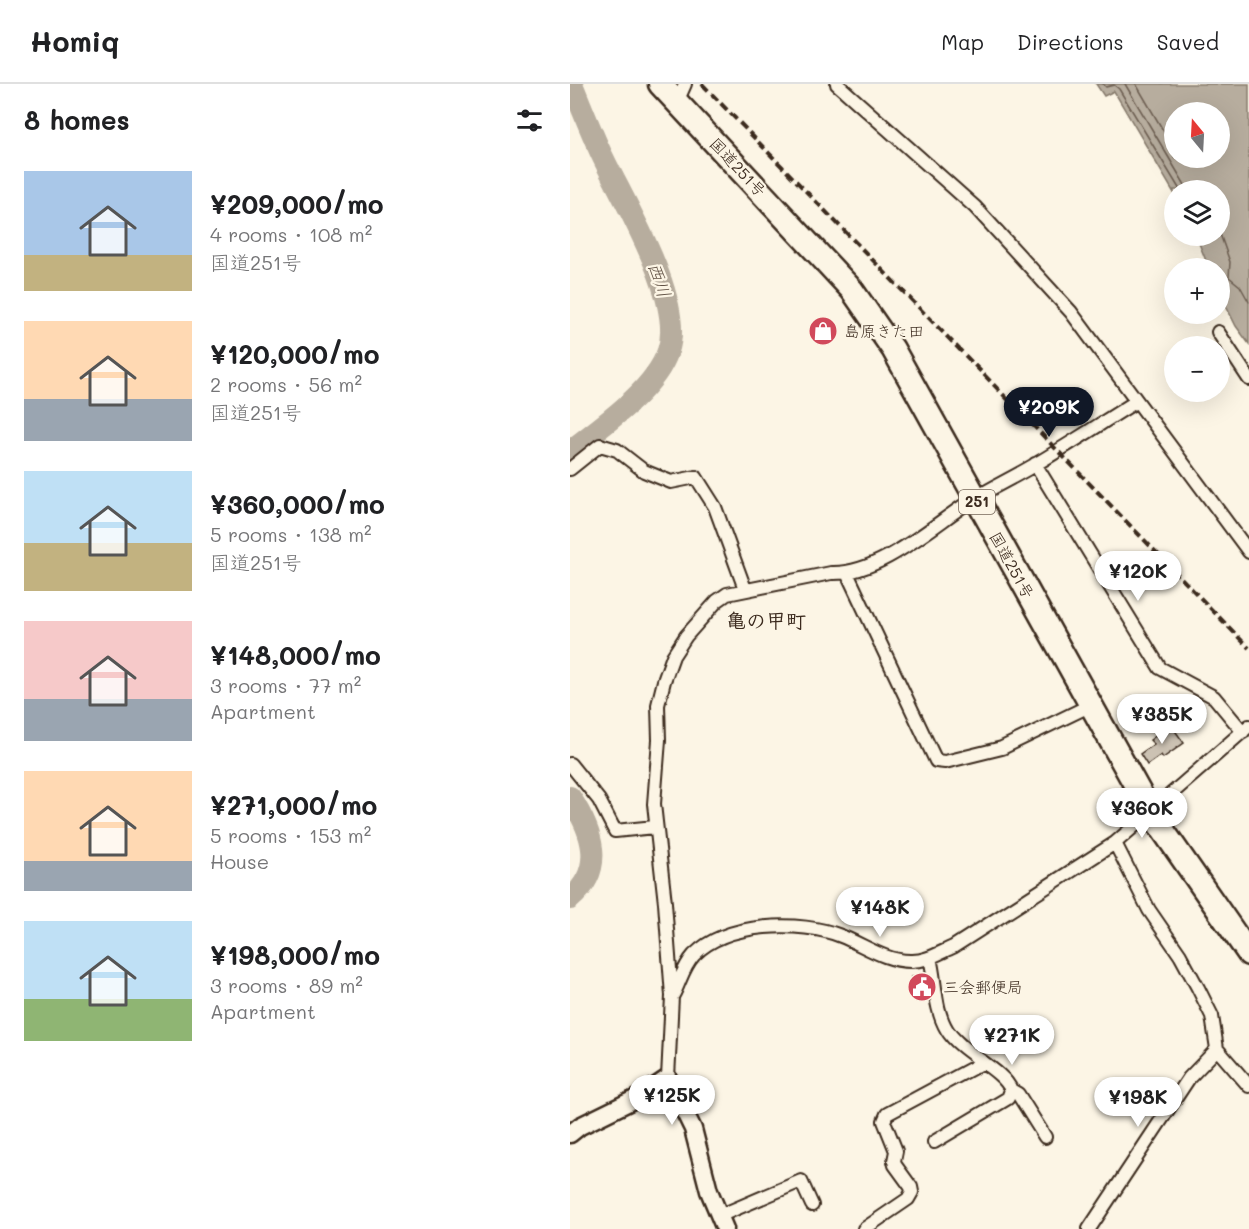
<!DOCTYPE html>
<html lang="en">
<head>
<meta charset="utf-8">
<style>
  body { margin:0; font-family:Mali,"Klee One",sans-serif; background:#f6f6f6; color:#202124; height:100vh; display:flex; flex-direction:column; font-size:22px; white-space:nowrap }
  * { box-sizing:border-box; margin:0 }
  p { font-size:20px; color:#757577 }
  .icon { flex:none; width:33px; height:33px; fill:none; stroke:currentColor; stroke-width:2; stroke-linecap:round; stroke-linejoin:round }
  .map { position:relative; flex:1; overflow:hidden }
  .drawer { display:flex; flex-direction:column; background:#fff; width:570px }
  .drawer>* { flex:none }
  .needle { width:39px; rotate:342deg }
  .controls { position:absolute; left:594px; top:18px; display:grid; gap:12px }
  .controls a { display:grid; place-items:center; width:66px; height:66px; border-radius:50%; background:#fff; box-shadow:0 6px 24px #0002; font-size:30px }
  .price { position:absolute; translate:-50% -51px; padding:0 14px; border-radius:21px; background:#fff; color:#222; font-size:20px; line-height:39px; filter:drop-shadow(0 2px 3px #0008) }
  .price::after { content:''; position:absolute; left:50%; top:36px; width:18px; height:14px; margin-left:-9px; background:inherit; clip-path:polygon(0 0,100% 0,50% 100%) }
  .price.current { background:#111827; color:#fff }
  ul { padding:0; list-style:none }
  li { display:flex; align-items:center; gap:18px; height:150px; padding:0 24px }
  li span { display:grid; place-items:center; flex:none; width:168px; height:120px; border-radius:0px; color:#555 }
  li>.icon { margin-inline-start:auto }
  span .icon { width:72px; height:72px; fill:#fffc; stroke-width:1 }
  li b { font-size:26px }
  h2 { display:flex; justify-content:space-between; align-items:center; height:72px; padding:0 24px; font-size:26px }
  header { display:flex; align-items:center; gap:36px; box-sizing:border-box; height:84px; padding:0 30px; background:#fff; border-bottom:2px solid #e0e0e0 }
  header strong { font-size:28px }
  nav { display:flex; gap:33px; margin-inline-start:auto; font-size:21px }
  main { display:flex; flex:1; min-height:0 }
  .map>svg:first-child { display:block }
  .water { fill:#b7ad9e; stroke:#85796b; stroke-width:1.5; fill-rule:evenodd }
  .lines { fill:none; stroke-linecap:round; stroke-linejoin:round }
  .shore { stroke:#6d5e51; stroke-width:1.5 }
  .river { stroke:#b7ad9e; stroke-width:22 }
  .building { fill:#ccc2b3; stroke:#3b2a1e; stroke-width:1.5 }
  .street-casing { stroke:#3b2a1e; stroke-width:16 }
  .secondary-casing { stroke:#3b2a1e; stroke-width:21 }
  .highway-casing { stroke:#3b2a1e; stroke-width:27 }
  .street { stroke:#fcf5e5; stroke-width:12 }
  .secondary { stroke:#fcf5e5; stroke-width:16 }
  .highway { stroke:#fcf5e5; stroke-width:22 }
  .rail { stroke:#3b2a1e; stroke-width:4; stroke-dasharray:9 4.5; stroke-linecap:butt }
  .labels { text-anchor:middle; stroke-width:4.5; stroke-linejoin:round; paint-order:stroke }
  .shield { fill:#fcf5e5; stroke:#75675a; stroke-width:1.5 }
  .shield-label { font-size:15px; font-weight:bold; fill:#3b2a1e }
  .street-label { font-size:16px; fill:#3b2a1e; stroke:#fcf5e5 }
  .poi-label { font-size:16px; fill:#3b2a1e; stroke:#fcf5e5; text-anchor:start }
  .water-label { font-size:18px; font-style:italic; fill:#605144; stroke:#fcf5e5 }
  .quarter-label { font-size:20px; font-weight:bold; fill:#3b2a1e; stroke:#fcf5e5 }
</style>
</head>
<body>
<header>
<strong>Homiq</strong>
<nav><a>Map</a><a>Directions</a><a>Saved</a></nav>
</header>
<main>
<section class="drawer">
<h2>8 homes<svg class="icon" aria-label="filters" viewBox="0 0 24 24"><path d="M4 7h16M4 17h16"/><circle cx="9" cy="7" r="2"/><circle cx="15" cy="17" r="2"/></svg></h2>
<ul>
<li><span style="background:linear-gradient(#a9c7e8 70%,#c2b280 0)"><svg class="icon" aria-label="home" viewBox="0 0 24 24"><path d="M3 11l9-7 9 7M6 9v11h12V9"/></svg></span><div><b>¥209,000/mo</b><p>4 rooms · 108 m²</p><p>国道251号</p></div></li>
<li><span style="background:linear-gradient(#ffd9b3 65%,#9aa5b1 0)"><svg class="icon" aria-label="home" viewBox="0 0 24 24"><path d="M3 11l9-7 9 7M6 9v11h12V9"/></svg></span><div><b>¥120,000/mo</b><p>2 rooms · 56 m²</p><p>国道251号</p></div></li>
<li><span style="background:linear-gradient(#bfe0f5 60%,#c2b280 0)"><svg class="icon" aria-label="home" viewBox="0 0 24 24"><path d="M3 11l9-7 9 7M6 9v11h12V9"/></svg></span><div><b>¥360,000/mo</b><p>5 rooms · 138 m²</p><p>国道251号</p></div></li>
<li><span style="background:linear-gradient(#f6c9c9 65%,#9aa5b1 0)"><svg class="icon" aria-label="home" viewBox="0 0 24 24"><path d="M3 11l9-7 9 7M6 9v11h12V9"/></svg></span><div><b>¥148,000/mo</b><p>3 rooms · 77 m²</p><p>Apartment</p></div></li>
<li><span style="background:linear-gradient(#ffd9b3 75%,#9aa5b1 0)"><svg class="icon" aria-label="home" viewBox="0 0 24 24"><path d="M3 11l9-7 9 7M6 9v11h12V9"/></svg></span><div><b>¥271,000/mo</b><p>5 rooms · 153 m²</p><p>House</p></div></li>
<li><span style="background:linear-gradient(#bfe0f5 65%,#8fb573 0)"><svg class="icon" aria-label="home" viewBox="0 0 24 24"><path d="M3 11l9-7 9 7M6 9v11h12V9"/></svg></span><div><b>¥198,000/mo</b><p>3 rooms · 89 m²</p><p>Apartment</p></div></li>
</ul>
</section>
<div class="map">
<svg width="679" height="1145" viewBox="0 0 679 1145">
  <rect width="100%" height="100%" fill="#fcf5e5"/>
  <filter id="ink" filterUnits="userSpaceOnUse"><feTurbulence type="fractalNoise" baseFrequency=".0167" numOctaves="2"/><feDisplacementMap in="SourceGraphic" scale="12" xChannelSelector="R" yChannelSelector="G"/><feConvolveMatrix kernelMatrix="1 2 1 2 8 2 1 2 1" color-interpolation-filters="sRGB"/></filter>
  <g filter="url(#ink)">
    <path class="water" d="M 526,0 L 679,0 L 679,260 L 666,242 L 650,210 L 650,184 L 639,184 L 626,152 L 650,152 L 650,106 L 604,106 L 604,109 L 544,7 L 534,12 ZM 604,28 L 650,28 L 650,74 L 604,74 Z"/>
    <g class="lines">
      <path class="shore" d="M 533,0 L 536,3 L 544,1 L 549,5 L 610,106
        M 555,0 L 618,106
        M 566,0 L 604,65
        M 650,150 L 660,178 L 659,193 L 670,202 L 679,218"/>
      <path class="river" d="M 0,367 C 32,342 85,306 98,267 C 116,216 51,114 30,67 C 20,45 11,22 2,0
        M 0,713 C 23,748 36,785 0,815"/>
    </g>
    <path class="building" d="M 601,641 L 614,659 L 593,674 L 591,671 L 577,681 L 570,670 L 584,660 L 580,656 Z
      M 355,891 L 358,913 L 346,915 L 342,893 Z"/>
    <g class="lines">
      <g class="street-casing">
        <path id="street" d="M 267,0 L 405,123 L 501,228 L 679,468
          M 107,18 L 115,0
          M 648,248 L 679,295
          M 465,380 L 590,584 L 644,613 L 673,648
          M 0,385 L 30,361 L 47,366 L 74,387 L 101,398 L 126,393 L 145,423 L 175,505
          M 277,489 L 366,677 L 375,678 L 432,664 L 521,621
          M 0,680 L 29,716 L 45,747 L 85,743
          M 545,759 L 579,826 L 610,871 L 628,904 L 642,932 L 647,965 L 679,1002
          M 360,874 C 366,897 364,925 377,946 C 390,968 434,986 441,1006 L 438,1014 L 364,1058
          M 103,911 C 110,898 113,883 124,871 C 156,838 231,836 271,852 C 294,861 315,877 340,877 C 355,878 369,869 383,863 L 545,759 L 679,642
          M 98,994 L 102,912 L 95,819 L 84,720 L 89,656 L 88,621 L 94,597 L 103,572 L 116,552 L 147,517 L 157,510 L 261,489 C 311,491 365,439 405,414 C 425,402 446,392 466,380 C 500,360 533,338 567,317
          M 441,1006 L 448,1010 L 475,1053
          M 149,1132 L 231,1097 L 242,1121
          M 294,1145 L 338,1115 L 342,1108 L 341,1103 L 325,1081 L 324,1077 L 326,1067 L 314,1037 L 317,1030 L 412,979
          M 519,1145 L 619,994 L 647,965"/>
      </g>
      <g class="secondary-casing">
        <path id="secondary" d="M 0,1050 L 10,1042 L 73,1011 L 98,994 L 123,1045 L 139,1107 L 155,1145"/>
      </g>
      <g class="highway-casing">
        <path id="highway" d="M 90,0 L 282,206 L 323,265 L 581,729 L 679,870"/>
      </g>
      <use href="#street" class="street"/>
      <use href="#secondary" class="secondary"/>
      <use href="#highway" class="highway"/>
      <path class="rail" d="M 132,0 L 679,564"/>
    </g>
  </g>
  <defs>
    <g id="shop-disc" transform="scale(1.5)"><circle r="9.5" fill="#d1495b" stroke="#fcf5e5"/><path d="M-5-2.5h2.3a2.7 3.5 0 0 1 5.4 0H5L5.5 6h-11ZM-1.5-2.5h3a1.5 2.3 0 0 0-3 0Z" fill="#fff"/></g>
    <g id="civic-disc" transform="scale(1.5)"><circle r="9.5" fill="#d1495b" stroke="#fcf5e5"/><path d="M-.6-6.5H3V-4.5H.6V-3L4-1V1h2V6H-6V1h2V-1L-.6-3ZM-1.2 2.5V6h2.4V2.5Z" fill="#fff"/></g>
  </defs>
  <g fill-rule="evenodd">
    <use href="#shop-disc" x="253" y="247"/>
    <use href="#civic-disc" x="352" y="903"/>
  </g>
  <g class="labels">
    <rect class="shield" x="389" y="406" width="36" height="24" rx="4.5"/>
    <g class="shield-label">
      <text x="407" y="423">251</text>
    </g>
    <g class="street-label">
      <text transform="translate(168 83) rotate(47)" y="6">国道251号</text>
      <text transform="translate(442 481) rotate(61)" y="6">国道251号</text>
    </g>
    <g class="poi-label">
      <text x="274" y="253">島原きた田</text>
      <text x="373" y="909">三会郵便局</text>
    </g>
    <g class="water-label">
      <text transform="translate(89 196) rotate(71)" y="6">西川</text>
    </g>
    <g class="quarter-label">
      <text x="196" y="544">亀の甲町</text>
    </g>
  </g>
</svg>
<div class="controls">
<a><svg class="needle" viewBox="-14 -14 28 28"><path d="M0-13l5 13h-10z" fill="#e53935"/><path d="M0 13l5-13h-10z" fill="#757577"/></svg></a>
<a><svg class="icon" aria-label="layers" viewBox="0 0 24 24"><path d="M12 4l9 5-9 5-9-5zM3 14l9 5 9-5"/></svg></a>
<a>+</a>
<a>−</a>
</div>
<b class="price current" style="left:479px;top:354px">¥209K</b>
<b class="price" style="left:568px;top:518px">¥120K</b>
<b class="price" style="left:592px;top:661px">¥385K</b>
<b class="price" style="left:572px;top:755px">¥360K</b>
<b class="price" style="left:310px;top:854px">¥148K</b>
<b class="price" style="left:442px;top:982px">¥271K</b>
<b class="price" style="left:102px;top:1042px">¥125K</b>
<b class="price" style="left:568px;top:1044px">¥198K</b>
</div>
</main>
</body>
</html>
